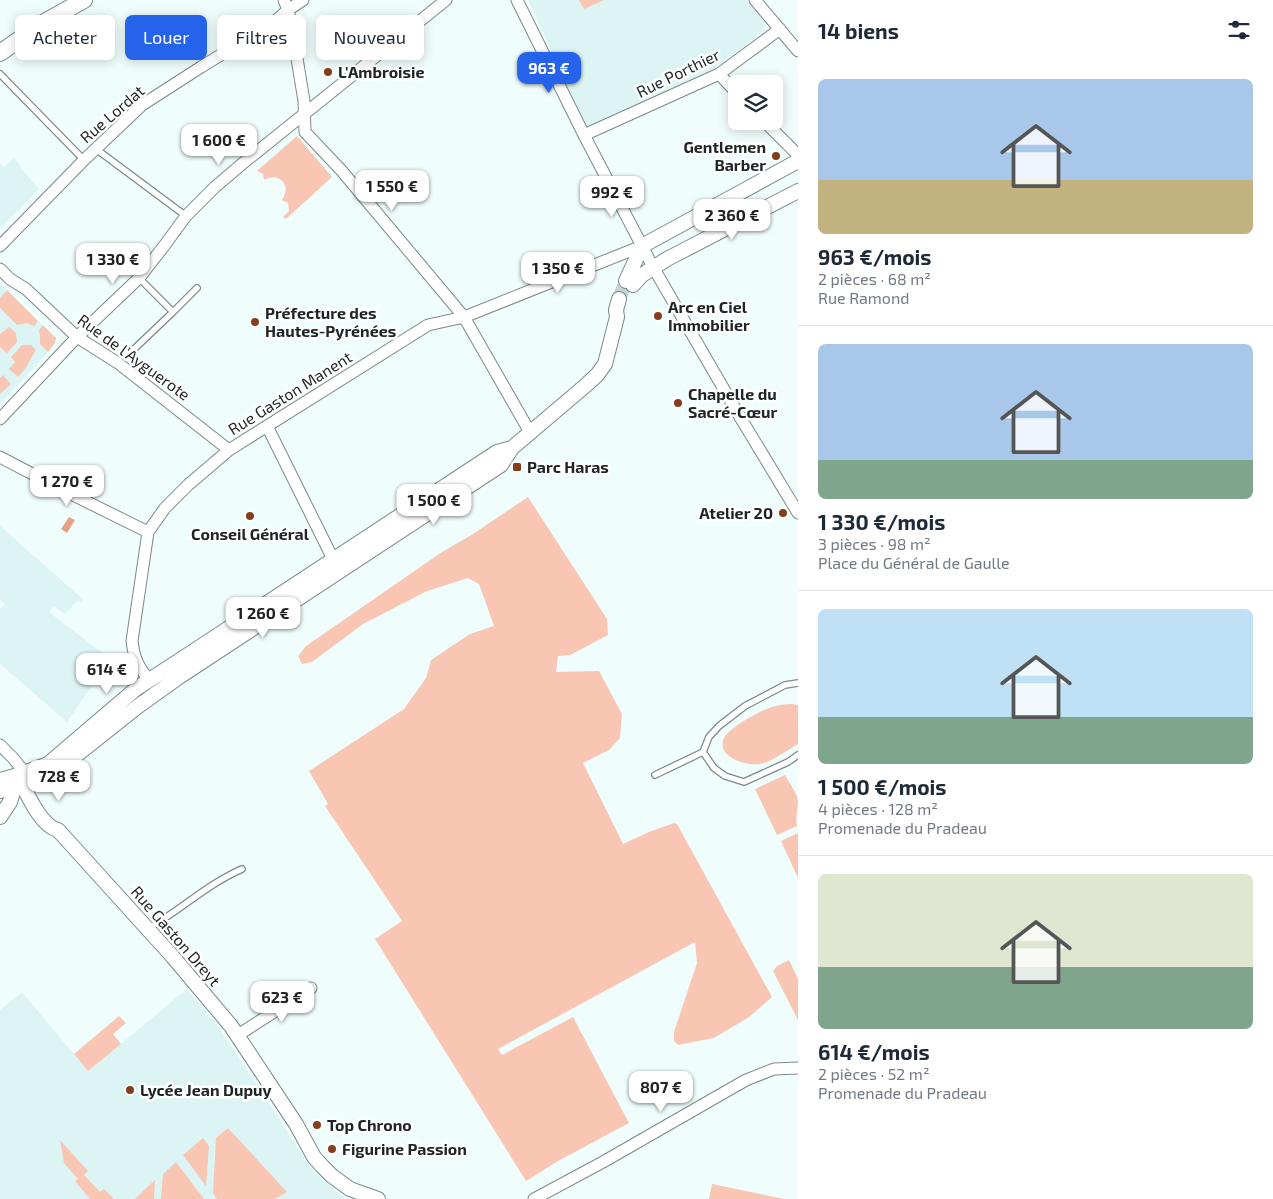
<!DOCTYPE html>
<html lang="fr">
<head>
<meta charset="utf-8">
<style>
  body { margin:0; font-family:"Exo 2",sans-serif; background:#f6f6f7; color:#1f2937; height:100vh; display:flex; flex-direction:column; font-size:19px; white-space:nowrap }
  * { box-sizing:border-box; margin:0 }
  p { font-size:16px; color:#747a83 }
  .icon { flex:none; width:28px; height:28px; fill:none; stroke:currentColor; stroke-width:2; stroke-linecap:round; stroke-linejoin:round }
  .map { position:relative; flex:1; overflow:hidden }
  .drawer { display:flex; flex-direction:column; background:#fff; width:475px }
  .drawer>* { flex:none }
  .guide { position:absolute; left:15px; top:15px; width:475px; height:45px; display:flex; gap:10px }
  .controls { position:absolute; left:728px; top:75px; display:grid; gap:10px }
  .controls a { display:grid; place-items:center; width:55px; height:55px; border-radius:8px; background:#fff; box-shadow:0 2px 12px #0003; font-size:25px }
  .price { position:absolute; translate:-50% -42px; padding:0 11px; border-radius:10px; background:#fff; color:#222; font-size:16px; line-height:32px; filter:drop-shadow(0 1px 2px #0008) }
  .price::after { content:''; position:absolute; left:50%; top:30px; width:15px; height:11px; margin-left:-8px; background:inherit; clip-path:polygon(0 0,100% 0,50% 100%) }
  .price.selected { background:#2563eb; color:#fff }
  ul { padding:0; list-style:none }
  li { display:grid; align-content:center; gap:10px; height:265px; padding:0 20px }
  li+li { border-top:1px solid #e0e1e3 }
  li span { display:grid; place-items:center; height:155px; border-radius:8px; color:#555 }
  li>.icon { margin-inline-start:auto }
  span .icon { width:90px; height:90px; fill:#fffc; stroke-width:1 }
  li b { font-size:21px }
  h2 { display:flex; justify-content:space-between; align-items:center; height:60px; padding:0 20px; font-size:21px }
  .tag { padding:0 18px; border-radius:8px; background:#fff; box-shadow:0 2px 12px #0003; font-size:18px; line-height:45px }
  .tag.selected { background:#2563eb; color:#fff }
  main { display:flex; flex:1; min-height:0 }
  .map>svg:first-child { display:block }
  .built { fill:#dcf5f4 }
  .green { fill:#f8c6b2 }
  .water { fill:#e7a286 }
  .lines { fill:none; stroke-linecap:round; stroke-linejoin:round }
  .tertiary-tunnel { stroke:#c5d2d2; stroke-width:14; stroke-dasharray:14 7; stroke-linecap:butt }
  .service-casing { stroke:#7b8988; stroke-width:8 }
  .minor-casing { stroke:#7b8988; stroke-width:13 }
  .tertiary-casing { stroke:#7b8988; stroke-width:16 }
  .secondary-casing { stroke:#7b8988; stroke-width:18 }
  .service { stroke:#fff; stroke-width:5.5 }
  .minor { stroke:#fff; stroke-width:11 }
  .tertiary { stroke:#fff; stroke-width:14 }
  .secondary { stroke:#fff; stroke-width:16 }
  .poi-dot { fill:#853e1d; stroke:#fff; stroke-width:2 }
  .labels { text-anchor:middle; stroke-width:5; stroke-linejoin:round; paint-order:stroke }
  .poi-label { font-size:16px; font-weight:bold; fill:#1f2424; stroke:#fff; text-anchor:start }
  .street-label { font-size:16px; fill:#1f2424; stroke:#fff }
</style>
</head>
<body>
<main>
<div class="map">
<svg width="798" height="1199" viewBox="0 0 798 1199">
  <rect width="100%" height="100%" fill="#effefd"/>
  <path class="built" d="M 528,0 L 747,0 L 766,23 L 764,31 L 712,70 L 587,129 Z
    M 14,158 L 21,166 L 20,167 L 39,189 L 0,228 L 0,163 L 4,167 Z
    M 0,284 L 56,338 L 56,341 L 48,352 L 0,404 Z
    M 0,526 L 84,600 L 81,603 L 78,600 L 65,614 L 54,606 L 49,612 L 110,659 L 67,722 L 0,664 L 0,609 L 5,604 L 0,600 Z
    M 187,989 L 217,1025 L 270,1104 L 304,1158 L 314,1172 L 345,1199 L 0,1199 L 0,1010 L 22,992 L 88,1071 Z"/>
  <path class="green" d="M 579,0 L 604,0 L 584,9 Z
    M 297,136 L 332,177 L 286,219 L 284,217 L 282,218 L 289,211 L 288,203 L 282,200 C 292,185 279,171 264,180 L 263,174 L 257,171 Z
    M 7,290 L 38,321 L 34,326 L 26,323 L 17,325 L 0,308 L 0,298 Z
    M 43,325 L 56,338 L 55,343 L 48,352 L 40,344 L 40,336 L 39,330 Z
    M 9,327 L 16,333 L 17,342 L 7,353 L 0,347 L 0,334 Z
    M 22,345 L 31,345 L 36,350 L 25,369 L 18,377 L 9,369 L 15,362 L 11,357 Z
    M 3,375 L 11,384 L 0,394 L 0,378 Z
    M 528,497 L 607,619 L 608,635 L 570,655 L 558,656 L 556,672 L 599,671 L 622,714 L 620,738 L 609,750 L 583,763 L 623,844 L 649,832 L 674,823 L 677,824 L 772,997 L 749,1017 L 714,1038 L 678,1045 L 674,1041 L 674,1032 L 697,963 L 695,942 L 498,1049 L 502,1055 L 573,1017 L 629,1123 L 558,1161 L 526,1181 L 375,939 L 402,921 L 325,806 L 328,804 L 309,771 L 404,709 L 426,678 L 431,660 L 470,634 L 494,626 L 479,584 L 468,578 L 427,591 L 363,624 L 312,662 L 302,664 L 298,656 L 306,646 L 442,552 L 473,534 Z
    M 791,704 L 798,705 L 798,744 C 789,749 774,760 764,763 C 750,768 715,758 724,738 C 729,728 761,710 772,707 C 778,705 785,704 791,704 Z
    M 785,775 C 789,783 797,792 798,801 C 798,810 795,817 797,826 L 777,835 L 755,789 Z
    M 798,833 L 798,878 L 781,841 Z
    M 789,960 L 798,979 L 798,1020 L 773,971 L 777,966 Z
    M 119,1016 L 126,1023 L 113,1034 L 121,1044 L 88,1071 L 74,1054 Z
    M 228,1128 L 287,1192 L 275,1199 L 217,1199 L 213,1193 L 216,1138 Z
    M 203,1138 L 209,1146 L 206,1186 L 183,1155 Z
    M 60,1140 L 88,1171 L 84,1175 L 100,1192 L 104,1189 L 114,1199 L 90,1199 L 75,1181 L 78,1179 L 64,1163 Z
    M 176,1162 L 204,1199 L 161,1199 L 163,1174 Z
    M 155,1180 L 154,1199 L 135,1199 Z
    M 712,1184 L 784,1199 L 709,1199 Z"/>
  <path class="water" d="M 69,517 L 75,520 L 67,533 L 61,529 Z"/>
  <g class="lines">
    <path class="tertiary-tunnel" d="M 619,299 L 626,281"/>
    <g class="service-casing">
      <path id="service" d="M 0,74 L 84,160
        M 96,149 L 186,216
        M 173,312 L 197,288
        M 133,350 L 173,312 L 139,278
        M 703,752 L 714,768 L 725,776 L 744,782 L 788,762 L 798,755
        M 655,775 L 703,752 L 709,737 L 719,726 L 745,706 L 785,685 L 798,683
        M 149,928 C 181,910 206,885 242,869"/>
    </g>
    <g class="minor-casing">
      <path id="minor" d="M 284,0 L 288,10 L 292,28 L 304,101 L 305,132 L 341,170 L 464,317 L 531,434
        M 517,0 L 584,135 L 653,267 L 740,417 L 798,513
        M 755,0 L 798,51
        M 719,74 L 736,92
        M 764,121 L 798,155
        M 584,135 L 719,74 L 780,29
        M 0,246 L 84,160 L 142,105 L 201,67 L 273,23 L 288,10 L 303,0
        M 0,269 L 10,279 L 26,289 L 77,337 L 118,363 L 229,450
        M 0,419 L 77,337 L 139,278 L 164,246 L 186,216 L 215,187 L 242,164 L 446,0
        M 267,426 L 333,559 L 335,566
        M 0,457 L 59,488 L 148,532
        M 149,680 C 138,666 134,659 132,641 L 148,532 L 165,508 L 188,485 L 229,450 L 428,325 L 464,317 L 642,246
        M 0,745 L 13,758 L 25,773
        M 238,1035 L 311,988
        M 534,1199 L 603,1162 L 746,1080 L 774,1069 L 798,1068"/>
    </g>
    <g class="tertiary-casing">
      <path id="tertiary" d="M 626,281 L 642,246 L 798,161
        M 633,285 L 642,275 L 667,259 L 798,191
        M 18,776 C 26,791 40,826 58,830 L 173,957 L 231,1026 L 296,1124 L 314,1157 L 322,1166 L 332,1176 L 350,1189 L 378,1199
        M 0,780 L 18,775 L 48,764 L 137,688 L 171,666 L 497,452 L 512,448
        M 0,791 L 45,778 L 54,773 L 137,707 L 179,677 L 501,465 L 512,448 L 585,386 L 597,375 L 605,364 L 617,317 L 616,310 L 619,299
        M 0,817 L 10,802 L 17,779"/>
    </g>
    <g class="secondary-casing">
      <path id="secondary" d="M 0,53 L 41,24 L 84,0"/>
    </g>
    <use href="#service" class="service"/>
    <use href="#minor" class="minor"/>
    <use href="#tertiary" class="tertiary"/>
    <use href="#secondary" class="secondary"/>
  </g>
  <g class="poi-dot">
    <circle cx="328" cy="72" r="5"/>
    <circle cx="776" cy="156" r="5"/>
    <circle cx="658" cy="316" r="5"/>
    <circle cx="255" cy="322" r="5"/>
    <circle cx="678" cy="403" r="5"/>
    <rect x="512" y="462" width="10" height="10" rx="2.5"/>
    <circle cx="783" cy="513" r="5"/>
    <circle cx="250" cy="516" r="5"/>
    <circle cx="130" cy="1090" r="5"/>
    <circle cx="317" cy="1125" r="5"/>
    <circle cx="332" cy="1149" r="5"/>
  </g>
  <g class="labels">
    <g class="poi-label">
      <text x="338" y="78">L'Ambroisie</text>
      <text x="766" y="153" text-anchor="end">Gentlemen<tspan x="766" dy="18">Barber</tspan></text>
      <text x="668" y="313">Arc en Ciel<tspan x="668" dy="18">Immobilier</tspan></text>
      <text x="265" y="319">Préfecture des<tspan x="265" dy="18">Hautes-Pyrénées</tspan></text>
      <text x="688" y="400">Chapelle du<tspan x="688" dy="18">Sacré-Cœur</tspan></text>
      <text x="527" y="473">Parc Haras</text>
      <text x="773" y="519" text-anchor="end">Atelier 20</text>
      <text x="250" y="540" text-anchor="middle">Conseil Général</text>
      <text x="140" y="1096">Lycée Jean Dupuy</text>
      <text x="327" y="1131">Top Chrono</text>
      <text x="342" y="1155">Figurine Passion</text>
    </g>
    <g class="street-label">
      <text transform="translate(678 73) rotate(-26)" y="6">Rue Porthier</text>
      <text transform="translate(112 114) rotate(-41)" y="6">Rue Lordat</text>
      <text transform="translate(134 357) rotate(36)" y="6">Rue de l'Ayguerote</text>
      <text transform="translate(290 393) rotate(-32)" y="6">Rue Gaston Manent</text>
      <text transform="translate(176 936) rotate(49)" y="6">Rue Gaston Dreyt</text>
    </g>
  </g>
</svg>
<div class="controls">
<a><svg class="icon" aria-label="layers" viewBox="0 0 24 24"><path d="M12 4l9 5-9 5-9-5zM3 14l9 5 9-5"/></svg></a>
</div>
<b class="price selected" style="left:549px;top:94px">963 €</b>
<b class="price" style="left:219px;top:166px">1 600 €</b>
<b class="price" style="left:392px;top:212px">1 550 €</b>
<b class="price" style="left:612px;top:218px">992 €</b>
<b class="price" style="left:732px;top:241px">2 360 €</b>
<b class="price" style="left:113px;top:285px">1 330 €</b>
<b class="price" style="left:558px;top:294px">1 350 €</b>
<b class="price" style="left:67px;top:507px">1 270 €</b>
<b class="price" style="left:434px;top:526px">1 500 €</b>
<b class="price" style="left:263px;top:639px">1 260 €</b>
<b class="price" style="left:107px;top:695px">614 €</b>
<b class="price" style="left:59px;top:802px">728 €</b>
<b class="price" style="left:282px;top:1023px">623 €</b>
<b class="price" style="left:661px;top:1113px">807 €</b>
<div class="guide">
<a class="tag">Acheter</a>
<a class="tag selected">Louer</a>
<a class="tag">Filtres</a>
<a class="tag">Nouveau</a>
</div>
</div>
<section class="drawer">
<h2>14 biens<svg class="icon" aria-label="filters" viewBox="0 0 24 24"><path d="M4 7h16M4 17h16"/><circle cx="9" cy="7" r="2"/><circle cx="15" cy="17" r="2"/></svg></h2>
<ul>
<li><span style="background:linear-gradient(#a9c7e8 65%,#c2b280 0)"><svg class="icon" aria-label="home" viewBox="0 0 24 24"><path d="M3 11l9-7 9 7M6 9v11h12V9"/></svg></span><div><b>963 €/mois</b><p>2 pièces · 68 m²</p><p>Rue Ramond</p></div></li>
<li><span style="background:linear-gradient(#a9c7e8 75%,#7fa58c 0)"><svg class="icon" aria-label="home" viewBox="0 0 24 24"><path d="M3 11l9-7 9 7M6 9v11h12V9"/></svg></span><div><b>1 330 €/mois</b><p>3 pièces · 98 m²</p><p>Place du Général de Gaulle</p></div></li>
<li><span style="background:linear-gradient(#bfe0f5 70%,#7fa58c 0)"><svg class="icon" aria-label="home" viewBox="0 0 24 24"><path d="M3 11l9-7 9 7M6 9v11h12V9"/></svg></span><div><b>1 500 €/mois</b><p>4 pièces · 128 m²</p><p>Promenade du Pradeau</p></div></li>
<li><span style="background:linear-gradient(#dfe7d0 60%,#7fa58c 0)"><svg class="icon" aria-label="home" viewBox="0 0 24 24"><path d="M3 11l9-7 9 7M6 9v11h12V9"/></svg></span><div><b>614 €/mois</b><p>2 pièces · 52 m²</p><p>Promenade du Pradeau</p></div></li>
</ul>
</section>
</main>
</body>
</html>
